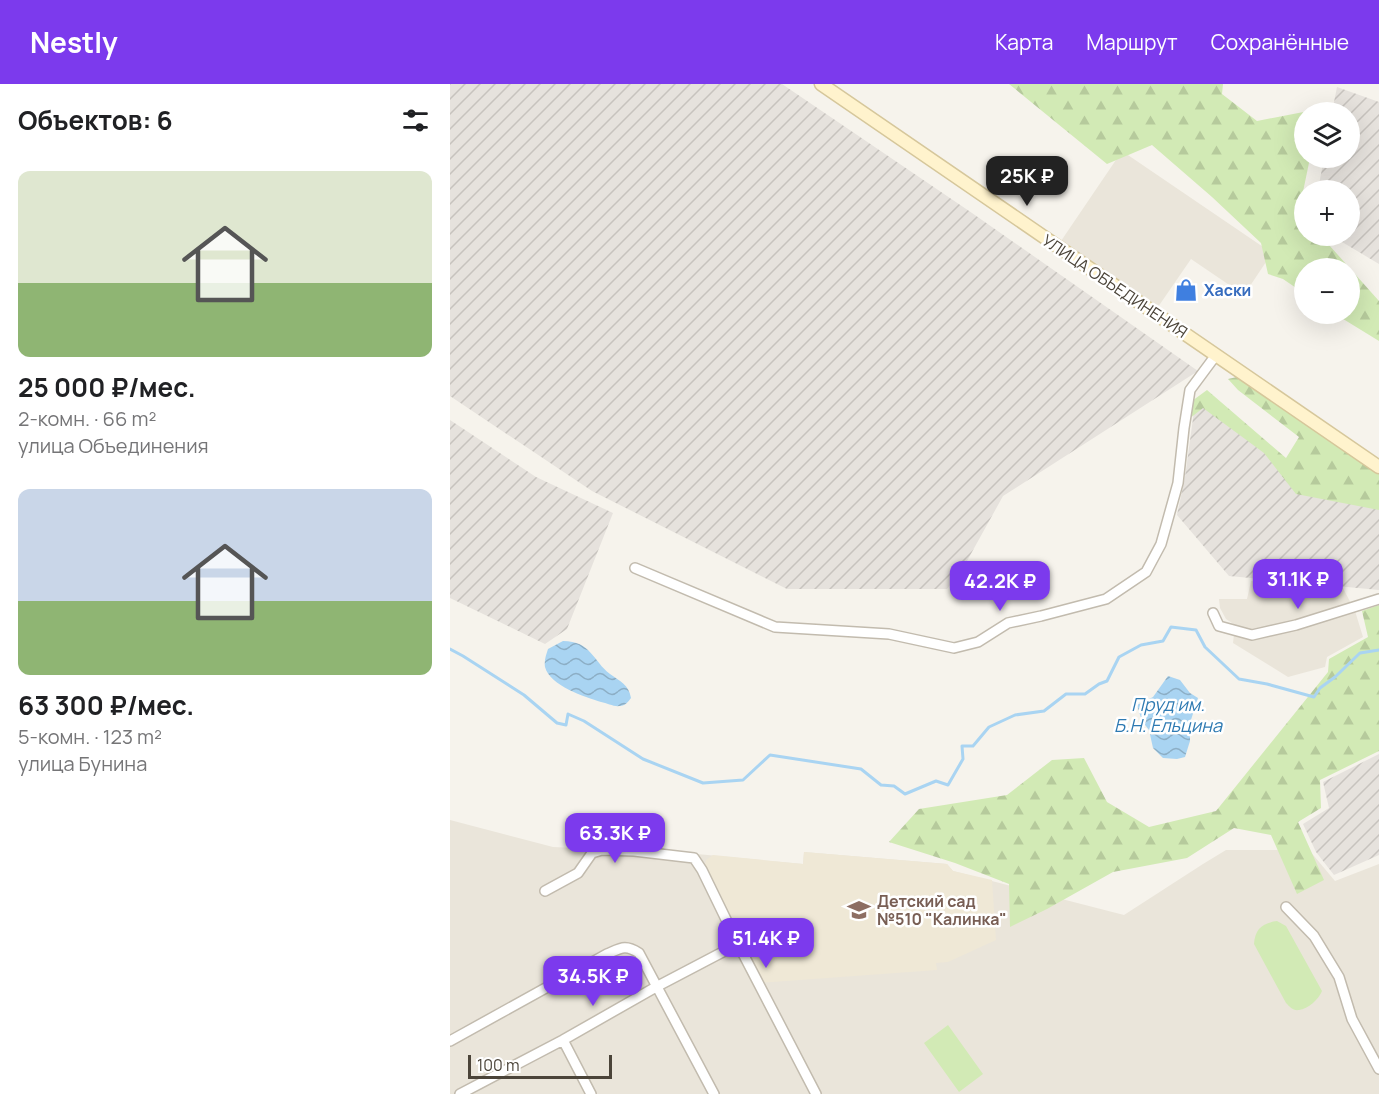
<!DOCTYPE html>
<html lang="ru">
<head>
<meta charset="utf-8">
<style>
  body { margin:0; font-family:Manrope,sans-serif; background:#f2f2f2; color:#202124; height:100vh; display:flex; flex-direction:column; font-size:22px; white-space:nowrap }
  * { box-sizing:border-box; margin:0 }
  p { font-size:20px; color:#757577 }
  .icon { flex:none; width:33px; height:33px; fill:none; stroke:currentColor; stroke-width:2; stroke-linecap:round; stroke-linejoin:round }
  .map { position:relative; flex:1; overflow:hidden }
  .side { display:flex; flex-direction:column; background:#fff; width:450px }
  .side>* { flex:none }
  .controls { position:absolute; left:844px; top:18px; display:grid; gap:12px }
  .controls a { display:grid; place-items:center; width:66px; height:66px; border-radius:50%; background:#fff; box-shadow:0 6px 24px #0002; font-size:30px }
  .scale { position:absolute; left:18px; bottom:15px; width:144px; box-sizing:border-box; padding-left:6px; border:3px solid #4b4439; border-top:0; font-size:16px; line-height:21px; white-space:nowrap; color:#4b4439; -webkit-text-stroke:4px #fff; paint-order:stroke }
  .price { position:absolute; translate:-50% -51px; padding:0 14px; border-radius:12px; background:#7c3aed; color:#fff; font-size:20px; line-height:39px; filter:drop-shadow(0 2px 3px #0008) }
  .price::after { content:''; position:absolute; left:50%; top:36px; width:18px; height:14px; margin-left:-9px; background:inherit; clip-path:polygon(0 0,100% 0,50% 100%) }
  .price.selected { background:#222; color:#fff }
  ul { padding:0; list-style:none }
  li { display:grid; align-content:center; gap:12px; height:318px; padding:0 18px }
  li span { display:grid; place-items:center; height:186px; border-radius:12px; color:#555 }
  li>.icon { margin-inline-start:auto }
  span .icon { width:108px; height:108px; fill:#fffc; stroke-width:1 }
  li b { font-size:26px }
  h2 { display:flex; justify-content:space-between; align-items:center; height:72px; padding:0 18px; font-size:26px }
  header { display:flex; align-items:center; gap:36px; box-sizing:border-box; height:84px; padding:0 30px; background:#7c3aed; color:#fff }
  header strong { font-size:28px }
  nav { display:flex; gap:33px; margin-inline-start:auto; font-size:21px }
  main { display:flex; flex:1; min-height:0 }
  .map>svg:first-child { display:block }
  .residential { fill:#eae5da }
  .industrial { fill:url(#industrial-furrows) }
  .education { fill:#efe8d6 }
  .green { fill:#d2eab5 }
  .forest { fill:url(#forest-firs) }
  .water { fill:url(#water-waves) }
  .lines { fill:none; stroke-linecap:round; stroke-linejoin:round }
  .stream { stroke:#a9d4f2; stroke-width:3 }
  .street-casing { stroke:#c2bbae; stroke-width:12 }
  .secondary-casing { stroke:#d6c79b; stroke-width:15 }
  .street { stroke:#fff; stroke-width:9 }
  .secondary { stroke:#fff3cd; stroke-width:12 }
  .labels { text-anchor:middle; stroke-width:5; stroke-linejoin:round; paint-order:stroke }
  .street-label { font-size:16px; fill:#4b4439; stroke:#fff }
  .shop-label { font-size:16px; font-weight:bold; fill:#366cbe; stroke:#fff; text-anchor:start }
  .education-label { font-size:16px; font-weight:bold; fill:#785e54; stroke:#fff; text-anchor:start }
  .water-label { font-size:18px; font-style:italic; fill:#2e7ab2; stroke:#fff }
</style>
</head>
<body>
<header>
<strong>Nestly</strong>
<nav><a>Карта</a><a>Маршрут</a><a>Сохранённые</a></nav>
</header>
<main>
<section class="side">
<h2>Объектов: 6<svg class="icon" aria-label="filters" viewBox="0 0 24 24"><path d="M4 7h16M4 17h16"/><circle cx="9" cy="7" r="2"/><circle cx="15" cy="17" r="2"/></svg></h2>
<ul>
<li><span style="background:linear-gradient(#dfe7d0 60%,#8fb573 0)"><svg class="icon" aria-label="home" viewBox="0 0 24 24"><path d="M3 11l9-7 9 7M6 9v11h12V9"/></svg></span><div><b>25 000 ₽/мес.</b><p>2-комн. · 66 m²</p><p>улица Объединения</p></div></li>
<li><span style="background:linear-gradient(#c9d6e8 60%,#8fb573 0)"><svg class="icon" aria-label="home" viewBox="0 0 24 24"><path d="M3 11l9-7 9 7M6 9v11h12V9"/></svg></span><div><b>63 300 ₽/мес.</b><p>5-комн. · 123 m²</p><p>улица Бунина</p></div></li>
</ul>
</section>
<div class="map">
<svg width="929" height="1010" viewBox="0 0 929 1010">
  <defs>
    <pattern id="industrial-furrows" width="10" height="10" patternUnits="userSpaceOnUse" patternTransform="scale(1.5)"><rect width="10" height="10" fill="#e6e2dd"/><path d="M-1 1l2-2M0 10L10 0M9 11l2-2" fill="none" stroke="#c7c3be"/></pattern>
    <pattern id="forest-firs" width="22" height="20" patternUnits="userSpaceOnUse" patternTransform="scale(1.5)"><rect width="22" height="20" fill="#d2eab5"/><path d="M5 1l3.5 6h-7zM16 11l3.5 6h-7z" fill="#b6ca9c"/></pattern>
    <pattern id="water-waves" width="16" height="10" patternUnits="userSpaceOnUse" patternTransform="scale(1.5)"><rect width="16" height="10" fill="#a9d4f2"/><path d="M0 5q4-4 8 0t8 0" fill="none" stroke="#8caec5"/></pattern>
  </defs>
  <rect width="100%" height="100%" fill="#f6f3ec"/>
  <path class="residential" d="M 672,67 L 822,169 L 794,211 L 741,175 L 708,223 L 611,157 Z
    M 884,487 L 905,527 L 913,553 L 877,573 L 875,583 L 838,593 L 783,559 L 785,541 L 776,535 L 770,524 L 769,515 L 797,515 L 801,497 L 851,502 Z
    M 0,736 L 103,763 L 236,769 L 353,780 L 354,768 L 497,780 L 503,787 L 674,831 L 753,780 L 776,766 L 859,766 L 885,797 L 929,780 L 929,1010 L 0,1010 Z"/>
  <path class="industrial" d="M 0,0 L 332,0 L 522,129 L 748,287 L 553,412 L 512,486 L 497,505 L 337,505 L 142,407 L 0,312 Z
    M 887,3 L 929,18 L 929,180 L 882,152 L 900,152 L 900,106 L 868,106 L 874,74 L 900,74 L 900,28 L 882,28 Z
    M 754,319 L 808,358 L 846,406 L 929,424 L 929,506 L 779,492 L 727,431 L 735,393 L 744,327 Z
    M 0,336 L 86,393 L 163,429 L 117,545 L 95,560 L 0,514 Z
    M 929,670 L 929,771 L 884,791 L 866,768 L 853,740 L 879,724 L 873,698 Z"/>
  <path class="education" d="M 354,768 L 497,780 L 503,787 L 542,796 L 546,856 L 498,878 L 486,879 L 487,886 L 310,899 L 254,785 L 256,776 L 263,771 L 353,780 Z"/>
  <path class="green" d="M 827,837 L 836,842 L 872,907 C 869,915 858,925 849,926 C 843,927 840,923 836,919 L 804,860 C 805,845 812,839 827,837 Z
    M 498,941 L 533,990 L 509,1008 L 474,959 Z"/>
  <path class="forest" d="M 559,0 L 773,0 L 772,10 L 807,37 L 869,25 L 869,28 L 855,28 L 855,74 L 860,74 L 849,127 L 855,134 L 855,152 L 871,152 L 929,217 L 929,257 L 885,230 L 900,230 L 900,184 L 855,184 L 855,210 L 833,195 L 818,190 L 811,159 L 762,113 L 702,61 L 657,80 Z
    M 787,293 L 929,389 L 929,426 L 846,410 L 814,369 L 753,324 L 739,335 L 742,317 L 757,306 L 836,374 L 849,353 L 788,306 L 778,295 Z
    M 929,521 L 929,667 L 870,696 L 871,724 L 848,738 L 874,796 L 847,810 L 821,751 L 784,744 L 737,774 L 663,788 L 597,825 L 560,843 L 559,800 L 505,779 L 439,758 L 469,725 L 557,711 L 602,676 L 634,674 L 657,718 L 699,743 L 766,727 L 878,588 L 879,575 L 918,553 L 912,527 Z"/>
  <path class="water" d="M 113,557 C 141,557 143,577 160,590 C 170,597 179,601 181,614 C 178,618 175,622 170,622 C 164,623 157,619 151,618 C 135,613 100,602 95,583 C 94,577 96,571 98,565 Z
    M 718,592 L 730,596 L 740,609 L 748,614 L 740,639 L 740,657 L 735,673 L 727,675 L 713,674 L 703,664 L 699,646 L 692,637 L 687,621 L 703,613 Z"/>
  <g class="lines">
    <path class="stream" d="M 0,565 L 13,572 L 74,611 L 107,639 L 116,641 L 118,630 L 134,637 L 193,675 L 253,699 L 293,696 L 320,671 L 411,685 L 431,701 L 444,702 L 455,710 L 486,697 L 498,701 L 513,675 L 512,662 L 523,662 L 539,643 L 565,631 L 594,627 L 616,610 L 635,610 L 649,600 L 657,597 L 669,573 L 691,561 L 713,557 L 721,543 L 746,546 L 755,563 L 789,595 L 817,600 L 864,613 L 870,604 L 885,593 L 910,569 L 929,566"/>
    <g class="street-casing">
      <path id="street" d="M 185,484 L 325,543 L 439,550 L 504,564 L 528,558 L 558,539 L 591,532 L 656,515 L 696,488 L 711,460 L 728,399 L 734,344 L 740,306 L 766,271
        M 763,529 L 769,542 L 802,551 L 846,541 L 929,515
        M 95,807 L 128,789 L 142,769 L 152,766 L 184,767 L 244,774 L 252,786 L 288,860 L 366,1010
        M 836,823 L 864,852 L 889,893 L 902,935 L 929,985
        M 113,956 L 141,1010
        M 0,957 L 157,870 C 171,864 175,860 189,869 L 264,1010
        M 10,1010 L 113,956 L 206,903 L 288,860"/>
    </g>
    <g class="secondary-casing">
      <path id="secondary" d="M 371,0 L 929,383"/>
    </g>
    <use href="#street" class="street"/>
    <use href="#secondary" class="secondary"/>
  </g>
  <defs>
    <g id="shop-bare" transform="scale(1.8)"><path d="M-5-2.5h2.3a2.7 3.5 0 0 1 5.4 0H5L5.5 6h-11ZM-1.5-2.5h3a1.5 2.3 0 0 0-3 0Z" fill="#3f7fe0" stroke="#fff" stroke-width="2.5" paint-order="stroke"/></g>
    <g id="school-bare" transform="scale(1.8)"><path d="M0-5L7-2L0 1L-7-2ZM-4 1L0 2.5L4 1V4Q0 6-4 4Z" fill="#8d6e63" stroke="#fff" stroke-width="2.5" paint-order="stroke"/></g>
  </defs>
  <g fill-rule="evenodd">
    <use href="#shop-bare" x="736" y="206"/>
    <use href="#school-bare" x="409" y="826"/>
  </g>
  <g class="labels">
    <g class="street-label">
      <text transform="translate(665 202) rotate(34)" y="6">УЛИЦА ОБЪЕДИНЕНИЯ</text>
    </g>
    <g class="shop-label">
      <text x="754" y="212">Хаски</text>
    </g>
    <g class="education-label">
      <text x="427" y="823">Детский сад<tspan x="427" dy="18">№510 "Калинка"</tspan></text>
    </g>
    <g class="water-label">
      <text x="718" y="627">Пруд им.<tspan x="718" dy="21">Б.Н. Ельцина</tspan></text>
    </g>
  </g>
</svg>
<div class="controls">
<a><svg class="icon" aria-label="layers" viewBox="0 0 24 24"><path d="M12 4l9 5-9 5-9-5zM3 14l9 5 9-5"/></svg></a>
<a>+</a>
<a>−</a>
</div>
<div class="scale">100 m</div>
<b class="price selected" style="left:577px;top:123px">25K ₽</b>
<b class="price" style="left:848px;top:526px">31.1K ₽</b>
<b class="price" style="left:550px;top:528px">42.2K ₽</b>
<b class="price" style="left:165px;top:780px">63.3K ₽</b>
<b class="price" style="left:316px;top:885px">51.4K ₽</b>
<b class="price" style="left:143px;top:923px">34.5K ₽</b>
</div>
</main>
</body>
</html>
